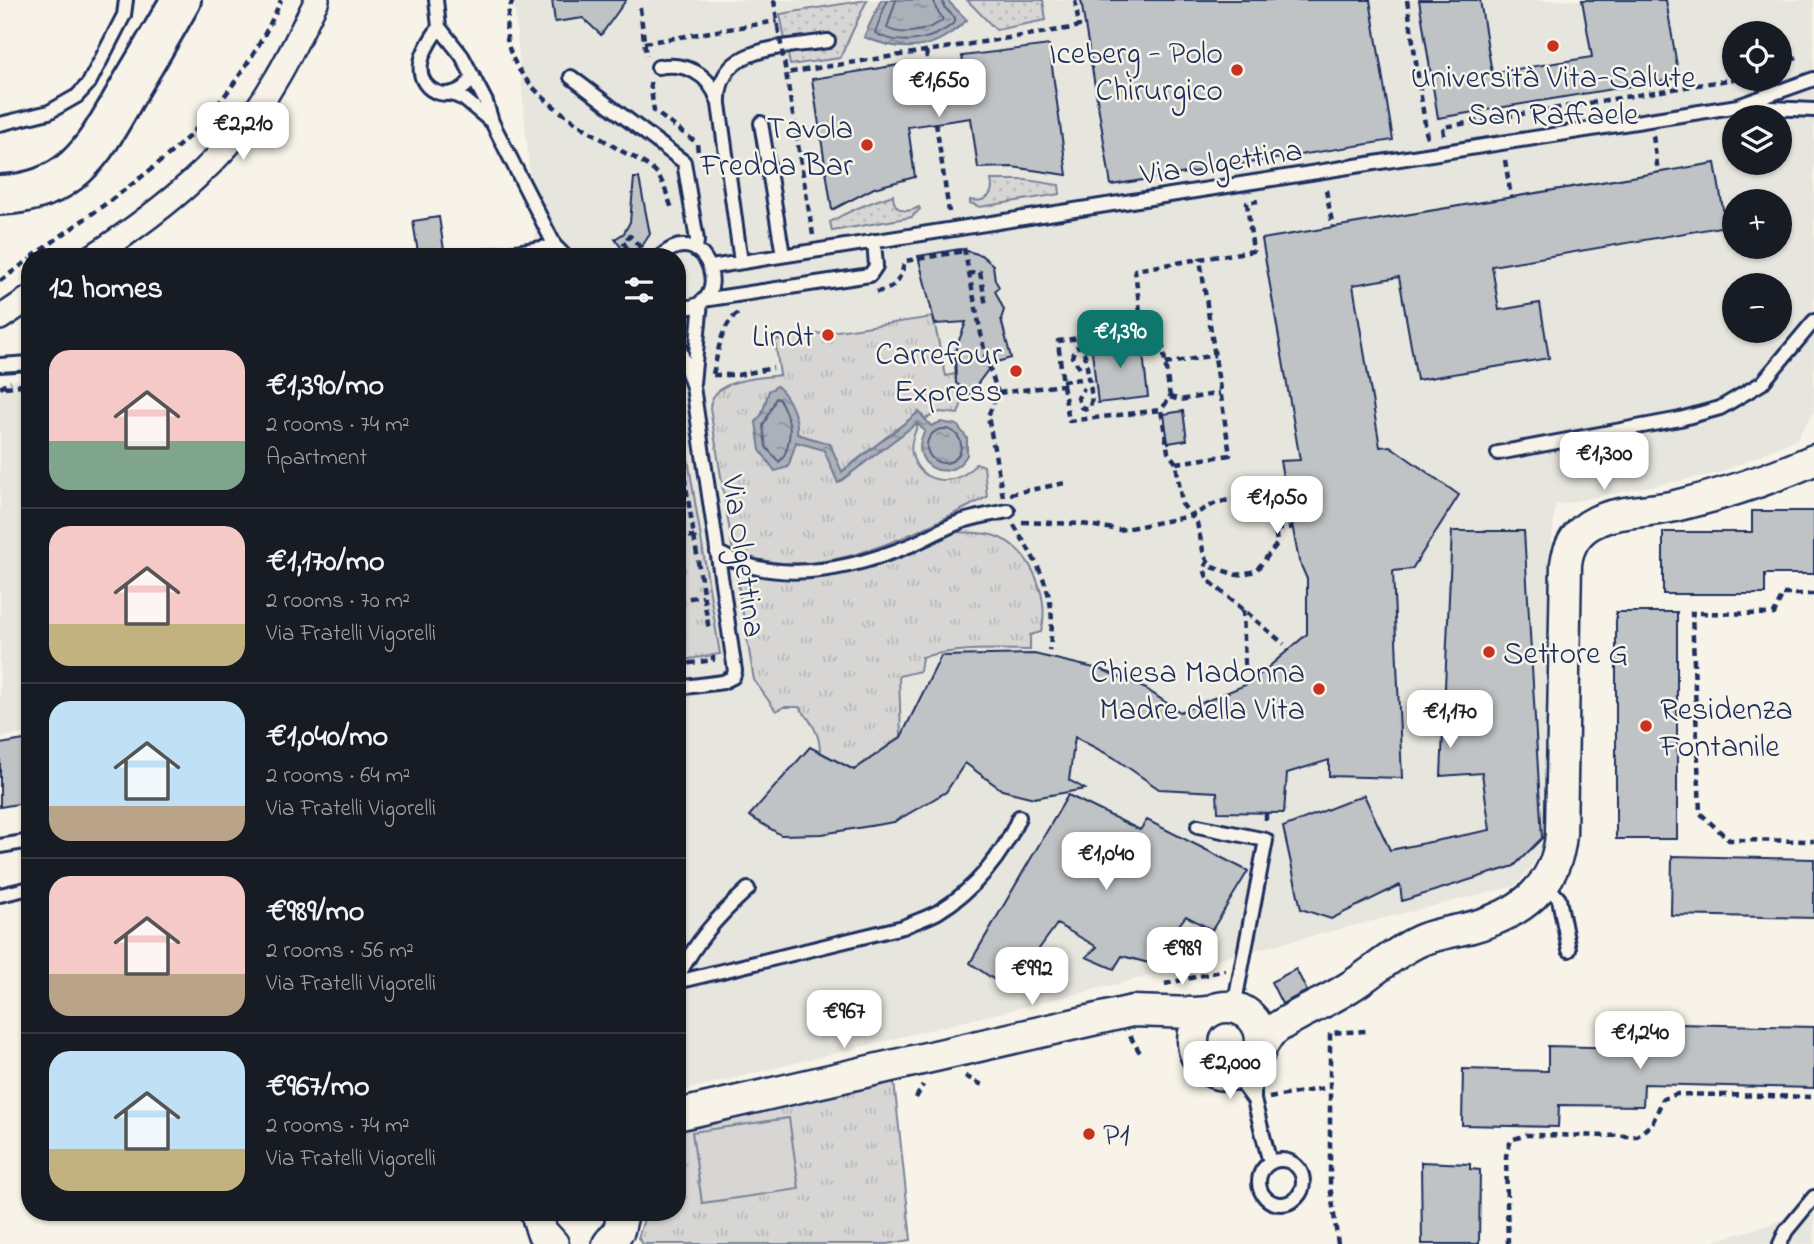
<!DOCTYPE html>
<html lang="en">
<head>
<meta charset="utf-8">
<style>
  body { margin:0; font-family:"Indie Flower",sans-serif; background:#242831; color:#f1f3f6; height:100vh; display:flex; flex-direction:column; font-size:26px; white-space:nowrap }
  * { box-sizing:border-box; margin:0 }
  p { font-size:23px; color:#9ea1a6 }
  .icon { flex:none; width:38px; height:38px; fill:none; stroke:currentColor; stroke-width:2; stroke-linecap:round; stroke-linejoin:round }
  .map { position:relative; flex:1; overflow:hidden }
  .side { position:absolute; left:21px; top:248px; width:665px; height:973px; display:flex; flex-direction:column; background:#171b24; border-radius:28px; box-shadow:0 2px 5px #0004 }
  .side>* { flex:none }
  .tools { position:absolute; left:1722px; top:21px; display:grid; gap:14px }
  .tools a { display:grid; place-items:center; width:70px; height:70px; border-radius:50%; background:#171b24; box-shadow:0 2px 5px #0004; font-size:35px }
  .price { position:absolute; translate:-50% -60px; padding:0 16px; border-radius:14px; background:#fff; color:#222; font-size:23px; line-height:46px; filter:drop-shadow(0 2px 4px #0008) }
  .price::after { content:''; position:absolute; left:50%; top:42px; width:21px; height:16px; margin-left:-10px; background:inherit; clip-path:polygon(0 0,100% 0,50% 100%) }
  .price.on { background:#0f766e; color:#fff }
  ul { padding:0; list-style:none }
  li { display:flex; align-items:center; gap:21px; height:175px; padding:0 28px }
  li+li { border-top:2px solid #363941 }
  li span { display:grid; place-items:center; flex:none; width:196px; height:140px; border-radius:21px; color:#555 }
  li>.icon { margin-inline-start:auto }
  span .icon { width:84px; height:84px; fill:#fffc; stroke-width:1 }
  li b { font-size:30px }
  h2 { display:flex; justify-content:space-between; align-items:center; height:84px; padding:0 28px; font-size:30px }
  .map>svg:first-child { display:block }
  .built { fill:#e6e5de; fill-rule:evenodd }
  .grass { fill:url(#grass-tufts); stroke:#798299; stroke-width:2 }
  .garden { fill:url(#garden-dots); stroke:#798299; stroke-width:2 }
  .pitch { fill:#d7d6d4; stroke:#798299; stroke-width:2 }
  .water { fill:url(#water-ripples); stroke:#727c95; stroke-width:2 }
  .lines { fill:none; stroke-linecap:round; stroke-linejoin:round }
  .shore { stroke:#556382; stroke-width:2 }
  .building { fill:#c0c3c5; stroke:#1b2f5e; stroke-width:2 }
  .service-casing { stroke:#1b2f5e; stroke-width:18 }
  .minor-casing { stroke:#1b2f5e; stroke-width:28 }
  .tertiary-casing { stroke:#1b2f5e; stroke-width:35 }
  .motorway-casing { stroke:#1b2f5e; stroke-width:44 }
  .path { stroke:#1b2f5e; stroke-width:4.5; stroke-dasharray:7 5; stroke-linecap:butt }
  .service { stroke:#f7f3e8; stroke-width:12 }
  .minor { stroke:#f7f3e8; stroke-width:23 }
  .tertiary { stroke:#f7f3e8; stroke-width:30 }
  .motorway { stroke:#f7f3e8; stroke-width:38 }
  .path-bridge { stroke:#1b2f5e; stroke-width:4.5; stroke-dasharray:7 5; stroke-linecap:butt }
  .poi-dot { fill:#c8321e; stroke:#f7f3e8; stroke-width:2.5 }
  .labels { text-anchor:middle; stroke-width:5; stroke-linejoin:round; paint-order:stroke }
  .poi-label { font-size:32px; fill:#1b2f5e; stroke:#f7f3e8; text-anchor:end }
  .street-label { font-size:32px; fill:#1b2f5e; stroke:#f7f3e8 }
</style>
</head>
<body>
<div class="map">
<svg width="1814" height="1244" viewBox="0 0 1814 1244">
  <defs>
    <pattern id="grass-tufts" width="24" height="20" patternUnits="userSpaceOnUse" patternTransform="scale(1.75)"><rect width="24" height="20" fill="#d7d6d4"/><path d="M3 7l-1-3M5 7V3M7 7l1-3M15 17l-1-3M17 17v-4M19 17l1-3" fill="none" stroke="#b8b8b8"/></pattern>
    <pattern id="garden-dots" width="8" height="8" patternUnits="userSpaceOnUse" patternTransform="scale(1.75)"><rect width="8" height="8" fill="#d7d6d4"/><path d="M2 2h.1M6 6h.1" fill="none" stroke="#b8b8b8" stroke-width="1.8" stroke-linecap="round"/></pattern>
    <pattern id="water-ripples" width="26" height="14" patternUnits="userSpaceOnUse" patternTransform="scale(1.75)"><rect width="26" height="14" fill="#acb0b9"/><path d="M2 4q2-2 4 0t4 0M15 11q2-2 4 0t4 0" fill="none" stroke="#8b909a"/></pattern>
  </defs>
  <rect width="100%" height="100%" fill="#f7f3e8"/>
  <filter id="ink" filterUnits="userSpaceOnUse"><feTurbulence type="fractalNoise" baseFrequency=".0143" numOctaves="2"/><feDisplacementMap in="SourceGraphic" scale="14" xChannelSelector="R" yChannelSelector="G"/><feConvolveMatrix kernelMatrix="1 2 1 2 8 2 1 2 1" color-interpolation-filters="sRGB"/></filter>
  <g filter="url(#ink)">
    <path class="built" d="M 514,0 L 1814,0 L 1814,411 L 1797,439 L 1719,473 L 1555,505 L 1552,539 L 1550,816 L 1547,839 L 1532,866 L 1515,886 L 677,1092 L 677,257 L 537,257 ZM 1734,33 L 1780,33 L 1780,79 L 1734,79 ZM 1734,117 L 1780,117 L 1780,163 L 1734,163 ZM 1734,201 L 1780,201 L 1780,247 L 1734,247 ZM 1734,285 L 1780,285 L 1780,331 L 1734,331 Z
      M 30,377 L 30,733 L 0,737 L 0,383 Z
      M 1814,1205 L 1814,1244 L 1705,1244 L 1771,1224 Z"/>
    <path class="grass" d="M 933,317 L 946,376 L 959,373 L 969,382 L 958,414 L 940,412 L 925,419 L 919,412 L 841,472 L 830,444 L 797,434 L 769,391 L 762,414 L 756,422 L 788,467 L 796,442 L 824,449 L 838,483 L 918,422 C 916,433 909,442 912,454 C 919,486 959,488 976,463 L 984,466 L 987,497 C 914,534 816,588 733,551 L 710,408 C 712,378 757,379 780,375 L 775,340 Z
      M 677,392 L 720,654 L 677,661 Z
      M 957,532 C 969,533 984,532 995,536 C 1031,547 1051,599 1041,632 L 1030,635 L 1030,650 C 994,649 957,648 922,657 L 920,671 L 899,676 L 901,737 L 854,770 L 820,752 C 820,733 811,721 799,707 L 784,707 L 776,711 L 754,680 L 736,572 C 791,582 845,578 897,559 C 918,552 937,541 957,532 Z
      M 894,1081 L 911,1240 L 888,1244 L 643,1244 L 638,1238 L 646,1213 L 677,1213 L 677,1129 Z"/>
    <path class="garden" d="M 867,0 L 840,58 L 790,65 L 780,14 Z
      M 967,0 L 1043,0 L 1046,20 L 996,30 Z
      M 991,180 L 1026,180 L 1059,185 L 1060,194 L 980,207 L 970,203 L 970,200 C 985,203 995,195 991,180 Z
      M 893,195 C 893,211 906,214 919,207 L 920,209 L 912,217 L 832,231 L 830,222 C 850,210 871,202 893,195 Z"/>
    <path class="pitch" d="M 789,1118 L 799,1189 L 702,1203 L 692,1132 Z"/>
    <path class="water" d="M 881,0 L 947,0 L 967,20 C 934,51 905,54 864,37 Z
      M 777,386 C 789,396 799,419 797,434 L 830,444 L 842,472 L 919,412 L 931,426 L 941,422 L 957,425 L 967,438 L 967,455 C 948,488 906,463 925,431 L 917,423 L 838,483 L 824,450 L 796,442 L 788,467 L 775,471 L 760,450 L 756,422 L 762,414 L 769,391 Z"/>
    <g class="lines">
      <path class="shore" d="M 887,0 L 875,33 C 900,47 934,41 955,22 L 955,18 L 944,7 L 943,0
        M 896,0 L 887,28 C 903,37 926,31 942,21 L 942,17 L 936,9 L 934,0
        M 776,398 L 780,400 C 789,420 793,426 787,448 C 785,454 784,458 779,462 L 766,447 L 763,426 Z
        M927 446a17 17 0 1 1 34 0a17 17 0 1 1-34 0Z"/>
    </g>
    <path class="building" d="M 552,0 L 626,0 L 601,35 L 583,18 L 555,22 Z
      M 1081,0 L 1370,0 L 1393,140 L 1111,185 Z
      M 1419,0 L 1480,0 L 1492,73 L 1592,57 L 1582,0 L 1666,0 L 1679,78 L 1438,118 Z
      M 1049,45 L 1067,175 L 1012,167 L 978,168 L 971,118 L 908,127 L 915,177 L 874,188 L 832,210 L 812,79 L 899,65 L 902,84 L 965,75 L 962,56 Z
      M 1715,163 L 1726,226 L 1492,266 L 1499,310 L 1540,303 L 1549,358 L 1417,380 L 1399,277 L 1353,285 L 1380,447 L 1390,446 L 1459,495 L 1412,569 L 1393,571 L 1402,778 L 1329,776 L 1329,760 L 1287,773 L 1284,813 L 1218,812 L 1217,792 L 1159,789 L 1113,757 L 1075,737 L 1069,780 L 1085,789 L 1034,798 L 1002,790 L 965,763 L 946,792 L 894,822 L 822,834 L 781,835 L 749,816 L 810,747 L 854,770 L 901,737 L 941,656 L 1034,654 L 1103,670 L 1146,689 L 1180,712 L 1250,683 L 1307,634 L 1307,579 L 1299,561 L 1280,461 L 1300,460 L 1262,239 Z
      M 634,178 L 639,178 L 650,234 L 642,246 L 627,256 L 615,239 L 624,233 L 630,222 Z
      M 439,217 L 444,250 L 418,253 L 413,221 Z
      M 960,249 L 981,255 L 993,265 L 995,280 L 999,287 L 995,291 L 1004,310 L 1001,319 L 1011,358 L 993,363 L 970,394 L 956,383 L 955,351 L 966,322 L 935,324 L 918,256 Z
      M 1141,337 L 1148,397 L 1098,403 L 1091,343 Z
      M 1183,411 L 1187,440 L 1168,443 L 1164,414 Z
      M 1752,511 L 1814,511 L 1814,574 L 1765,574 L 1765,594 L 1663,594 L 1663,532 L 1752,532 Z
      M 1452,531 L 1524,531 L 1542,838 L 1514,866 L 1402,901 L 1400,885 L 1331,919 L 1301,909 L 1283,827 L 1364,795 L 1390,850 L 1490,830 L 1482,773 L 1441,776 Z
      M 1616,612 L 1677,612 L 1677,839 L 1616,839 Z
      M 30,739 L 30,802 L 0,807 L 0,744 Z
      M 1068,795 L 1140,830 L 1147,820 L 1248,871 L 1212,930 L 1186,916 L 1149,963 L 1122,956 L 1114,969 L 1086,957 L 1097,947 L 1057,924 L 1009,990 L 970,963 Z
      M 1672,856 L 1814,859 L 1814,918 L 1671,915 Z
      M 1296,969 L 1307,991 L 1282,1004 L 1271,982 Z
      M 1632,1023 L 1814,1027 L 1814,1088 L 1644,1084 L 1643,1106 L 1559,1105 L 1558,1127 L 1462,1125 L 1463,1069 L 1548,1071 L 1548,1046 L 1632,1048 Z
      M 1421,1162 L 1470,1164 L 1470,1169 L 1480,1170 L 1479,1244 L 1422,1244 Z"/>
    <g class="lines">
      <g class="service-casing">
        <path id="service" d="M 436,0 L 439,27 L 462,56 L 486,102 L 492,122 L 555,246 L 566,257
          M 439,27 C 432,38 423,50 421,63 C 416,96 458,106 473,76
          M 658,67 C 685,62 709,73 718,101
          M 571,77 L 684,162 L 697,240 L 696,250
          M 452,94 L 464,99 L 492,122
          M 1746,107 L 1814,110
          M 761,123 L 783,255
          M 0,124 L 49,112 L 77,96 L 89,83 L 124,15 L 126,0
          M 482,257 L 555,246
          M 660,257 C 708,213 739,315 677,307
          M 741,262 L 719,104 C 716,44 785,48 828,41
          M 711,267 L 1738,106 L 1814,79
          M 703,300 L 870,275 L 876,266 L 874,241
          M 677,341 L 693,387 L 735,671 L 733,677 L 723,682 L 677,688
          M 0,365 L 30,363
          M 693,383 L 701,302
          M 1498,453 L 1680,419 L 1720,408 L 1762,383 L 1814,321
          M 717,552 C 776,587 852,569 911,545 C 928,538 943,528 960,522 C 975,517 992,514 1008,511
          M 1198,826 L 1266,840 L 1234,1007
          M 0,846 L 30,841
          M 1545,883 L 1559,899 L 1569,950
          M 0,895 L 30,888
          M 677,978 C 697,940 716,918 748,889
          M 677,982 L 903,927 C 914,922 927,918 938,912 C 974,890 1003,856 1019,817
          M 1229,1075 L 1242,1084 L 1254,1100 L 1254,1063
          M 1254,1100 L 1270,1163
          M1259 1182a22 22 0 1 1 44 0a22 22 0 1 1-44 0Z
          M 1780,1244 L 1786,1231 L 1814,1197"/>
      </g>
      <g class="minor-casing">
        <path id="minor" d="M 92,257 C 163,210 231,157 275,81 C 291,55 303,27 317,0
          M 0,318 L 30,298"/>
      </g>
      <g class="tertiary-casing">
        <path id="tertiary" d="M1193 1041a34 34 0 1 1 68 0a34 34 0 1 1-68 0Z
          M 1261,1047 L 1270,1033 L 1278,1027 C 1300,1012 1325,1003 1348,988 C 1371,974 1391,955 1415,943 C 1432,934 1453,932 1472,927 C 1520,914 1557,887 1561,834 L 1566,564 C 1568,546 1578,530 1595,522 C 1619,510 1650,512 1675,506 C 1722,495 1770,479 1814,460
          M 677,1115 L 1132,1011 L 1194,1013 L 1209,1012
          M 536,1213 L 542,1232 L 553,1244
          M 608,1244 L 619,1230 L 623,1213"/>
      </g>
      <g class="motorway-casing">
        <path id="motorway" d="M 0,195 C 75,193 96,146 129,89 C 147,59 164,30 181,0"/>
      </g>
      <path class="path" d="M 513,0 C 482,71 568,118 618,149 C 630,156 645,162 655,172 C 664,180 668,200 673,211
        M 774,0 L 778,27
        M 1407,0 L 1427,138
        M 640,8 L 646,56
        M 644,43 L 777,21
        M 926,51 L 930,80
        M 1780,64 L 1797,57
        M 650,82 L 654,111 L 697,143 L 698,153
        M 936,123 L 949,212
        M 1444,135 L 1443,127 L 1734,79
        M 1653,136 L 1658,172
        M 1505,160 L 1511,197
        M 1326,190 L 1333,228
        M 813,235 L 786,73 L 1072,28 L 1079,26 L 1075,0
        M 627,248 L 623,242 L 630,236 L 645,252
        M 964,248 L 985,354 L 998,393
        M 32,257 C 87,216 153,174 200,125 C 233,89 262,45 281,0
        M 968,274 L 980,272 L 986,306
        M 0,281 L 30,259
        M 876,292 C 896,289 900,280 905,261 L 964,251
        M 1165,364 L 1215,355
        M 1080,368 L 1072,357 L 1075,348 L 1080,346 L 1085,355 L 1089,378
        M 713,374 C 718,355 720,324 739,313
        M 713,375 L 738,375 L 773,368
        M 1062,381 L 1089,378 L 1092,398 L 1090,407 L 1087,409 L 1081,407 L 1078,398 L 1084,388
        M 1063,385 L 1069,421 L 1161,410
        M 5,387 L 30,384
        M 0,388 L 11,382
        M 1170,397 L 1180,400 L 1220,393
        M 677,430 L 709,630
        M 1176,463 L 1168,452 L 1161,410 L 1170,397 L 1160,326 L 1142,329 L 1135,270 L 1200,259
        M 1010,494 L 1065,483
        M 1003,497 L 988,416 L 998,393 L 1063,385 L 1058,341 L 1142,329
        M 1022,522 L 1082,524 L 1120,530 L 1191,516 L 1216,503 L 1237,498 L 1272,501 L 1277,544 L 1256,571 L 1237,575 L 1212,567 L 1204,555 L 1197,523 L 1182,504 L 1176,463 L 1230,455 L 1200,259 L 1253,251 L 1247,203 L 1258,201
        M 1014,525 C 1041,570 1059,596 1049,651
        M 1276,530 L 1293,527
        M 677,538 L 694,536
        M 1208,560 L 1204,569 L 1208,580 L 1284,644
        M 1814,594 L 1783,594 L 1774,614 L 1692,613 L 1700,813 L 1729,840 L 1814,841
        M 677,600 L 703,596
        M 1243,610 L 1245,667
        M 677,665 L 713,660 L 713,656
        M 1266,813 L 1266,825
        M 1165,984 L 1225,970
        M 1130,1036 L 1142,1056
        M 965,1076 L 986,1087
        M 916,1098 L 923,1085
        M 1269,1098 L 1330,1087
        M 1338,1244 L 1330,1185 L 1330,1033 L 1366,1031
        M 1508,1244 L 1506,1156 L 1511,1140 L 1526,1135 L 1637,1136 L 1652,1124 L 1663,1099 L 1677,1094 L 1814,1097"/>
      <use href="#service" class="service"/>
      <use href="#minor" class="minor"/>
      <use href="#tertiary" class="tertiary"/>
      <use href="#motorway" class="motorway"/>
      <path class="path-bridge" d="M 778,27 L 786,73"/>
    </g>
  </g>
  <g class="poi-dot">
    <circle cx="1553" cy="46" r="7"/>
    <circle cx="1237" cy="70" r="7"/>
    <circle cx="867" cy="145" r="7"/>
    <circle cx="828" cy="335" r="7"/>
    <circle cx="1016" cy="371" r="7"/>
    <circle cx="1489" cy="652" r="7"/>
    <circle cx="1319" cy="689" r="7"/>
    <circle cx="1646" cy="726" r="7"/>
    <circle cx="1089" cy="1134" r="7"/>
  </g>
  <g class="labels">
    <g class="poi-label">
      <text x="1223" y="63">Iceberg - Polo<tspan x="1223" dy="37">Chirurgico</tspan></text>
      <text x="1553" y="87" text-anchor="middle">Università Vita-Salute<tspan x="1553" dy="37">San Raffaele</tspan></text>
      <text x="853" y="138">Tavola<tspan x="853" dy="37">Fredda Bar</tspan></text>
      <text x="814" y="346">Lindt</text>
      <text x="1002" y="364">Carrefour<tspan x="1002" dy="37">Express</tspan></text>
      <text x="1503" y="663" text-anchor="start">Settore G</text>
      <text x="1305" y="682">Chiesa Madonna<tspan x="1305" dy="37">Madre della Vita</tspan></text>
      <text x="1660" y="719" text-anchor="start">Residenza<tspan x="1660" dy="37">Fontanile</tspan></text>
      <text x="1103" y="1145" text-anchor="start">P1</text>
    </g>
    <g class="street-label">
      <text transform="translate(1221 161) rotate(-9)" y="11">Via Olgettina</text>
      <text transform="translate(745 556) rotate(82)" y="11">Via Olgettina</text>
    </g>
  </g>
</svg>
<div class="tools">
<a><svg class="icon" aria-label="locate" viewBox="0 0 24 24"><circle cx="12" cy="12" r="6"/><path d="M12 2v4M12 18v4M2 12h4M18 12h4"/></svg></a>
<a><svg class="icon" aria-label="layers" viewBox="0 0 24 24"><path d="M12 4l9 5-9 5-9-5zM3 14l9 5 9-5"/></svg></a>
<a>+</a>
<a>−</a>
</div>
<b class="price" style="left:939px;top:119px">€1,650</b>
<b class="price" style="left:243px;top:162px">€2,210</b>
<b class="price on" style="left:1120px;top:370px">€1,390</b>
<b class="price" style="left:1604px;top:492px">€1,300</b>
<b class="price" style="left:1277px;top:536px">€1,050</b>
<b class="price" style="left:1450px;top:750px">€1,170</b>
<b class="price" style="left:1106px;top:892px">€1,040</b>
<b class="price" style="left:1182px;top:987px">€989</b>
<b class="price" style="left:1032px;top:1007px">€992</b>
<b class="price" style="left:844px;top:1050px">€967</b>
<b class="price" style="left:1640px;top:1071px">€1,240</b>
<b class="price" style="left:1230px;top:1101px">€2,000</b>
<section class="side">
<h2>12 homes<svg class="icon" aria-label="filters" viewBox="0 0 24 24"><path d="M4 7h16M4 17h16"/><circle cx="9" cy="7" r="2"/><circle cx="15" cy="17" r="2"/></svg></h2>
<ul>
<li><span style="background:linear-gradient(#f6c9c9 65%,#7fa58c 0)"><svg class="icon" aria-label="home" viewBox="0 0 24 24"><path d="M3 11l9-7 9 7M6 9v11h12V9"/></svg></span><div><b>€1,390/mo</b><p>2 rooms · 74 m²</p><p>Apartment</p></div></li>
<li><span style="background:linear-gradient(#f6c9c9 70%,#c2b280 0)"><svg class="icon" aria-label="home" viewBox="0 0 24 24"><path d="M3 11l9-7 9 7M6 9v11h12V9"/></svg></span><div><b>€1,170/mo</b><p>2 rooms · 70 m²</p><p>Via Fratelli Vigorelli</p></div></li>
<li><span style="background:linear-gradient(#bfe0f5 75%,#b9a48a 0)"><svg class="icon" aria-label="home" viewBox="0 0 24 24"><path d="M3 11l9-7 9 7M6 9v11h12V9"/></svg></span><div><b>€1,040/mo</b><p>2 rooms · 64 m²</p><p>Via Fratelli Vigorelli</p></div></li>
<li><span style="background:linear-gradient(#f6c9c9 70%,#b9a48a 0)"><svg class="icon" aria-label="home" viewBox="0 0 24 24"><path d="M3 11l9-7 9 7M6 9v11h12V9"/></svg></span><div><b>€989/mo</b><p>2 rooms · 56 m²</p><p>Via Fratelli Vigorelli</p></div></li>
<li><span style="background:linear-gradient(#bfe0f5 70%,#c2b280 0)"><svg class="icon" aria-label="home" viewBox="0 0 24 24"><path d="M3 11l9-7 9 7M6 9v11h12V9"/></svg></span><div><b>€967/mo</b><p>2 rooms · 74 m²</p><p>Via Fratelli Vigorelli</p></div></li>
</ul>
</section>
</div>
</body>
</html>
